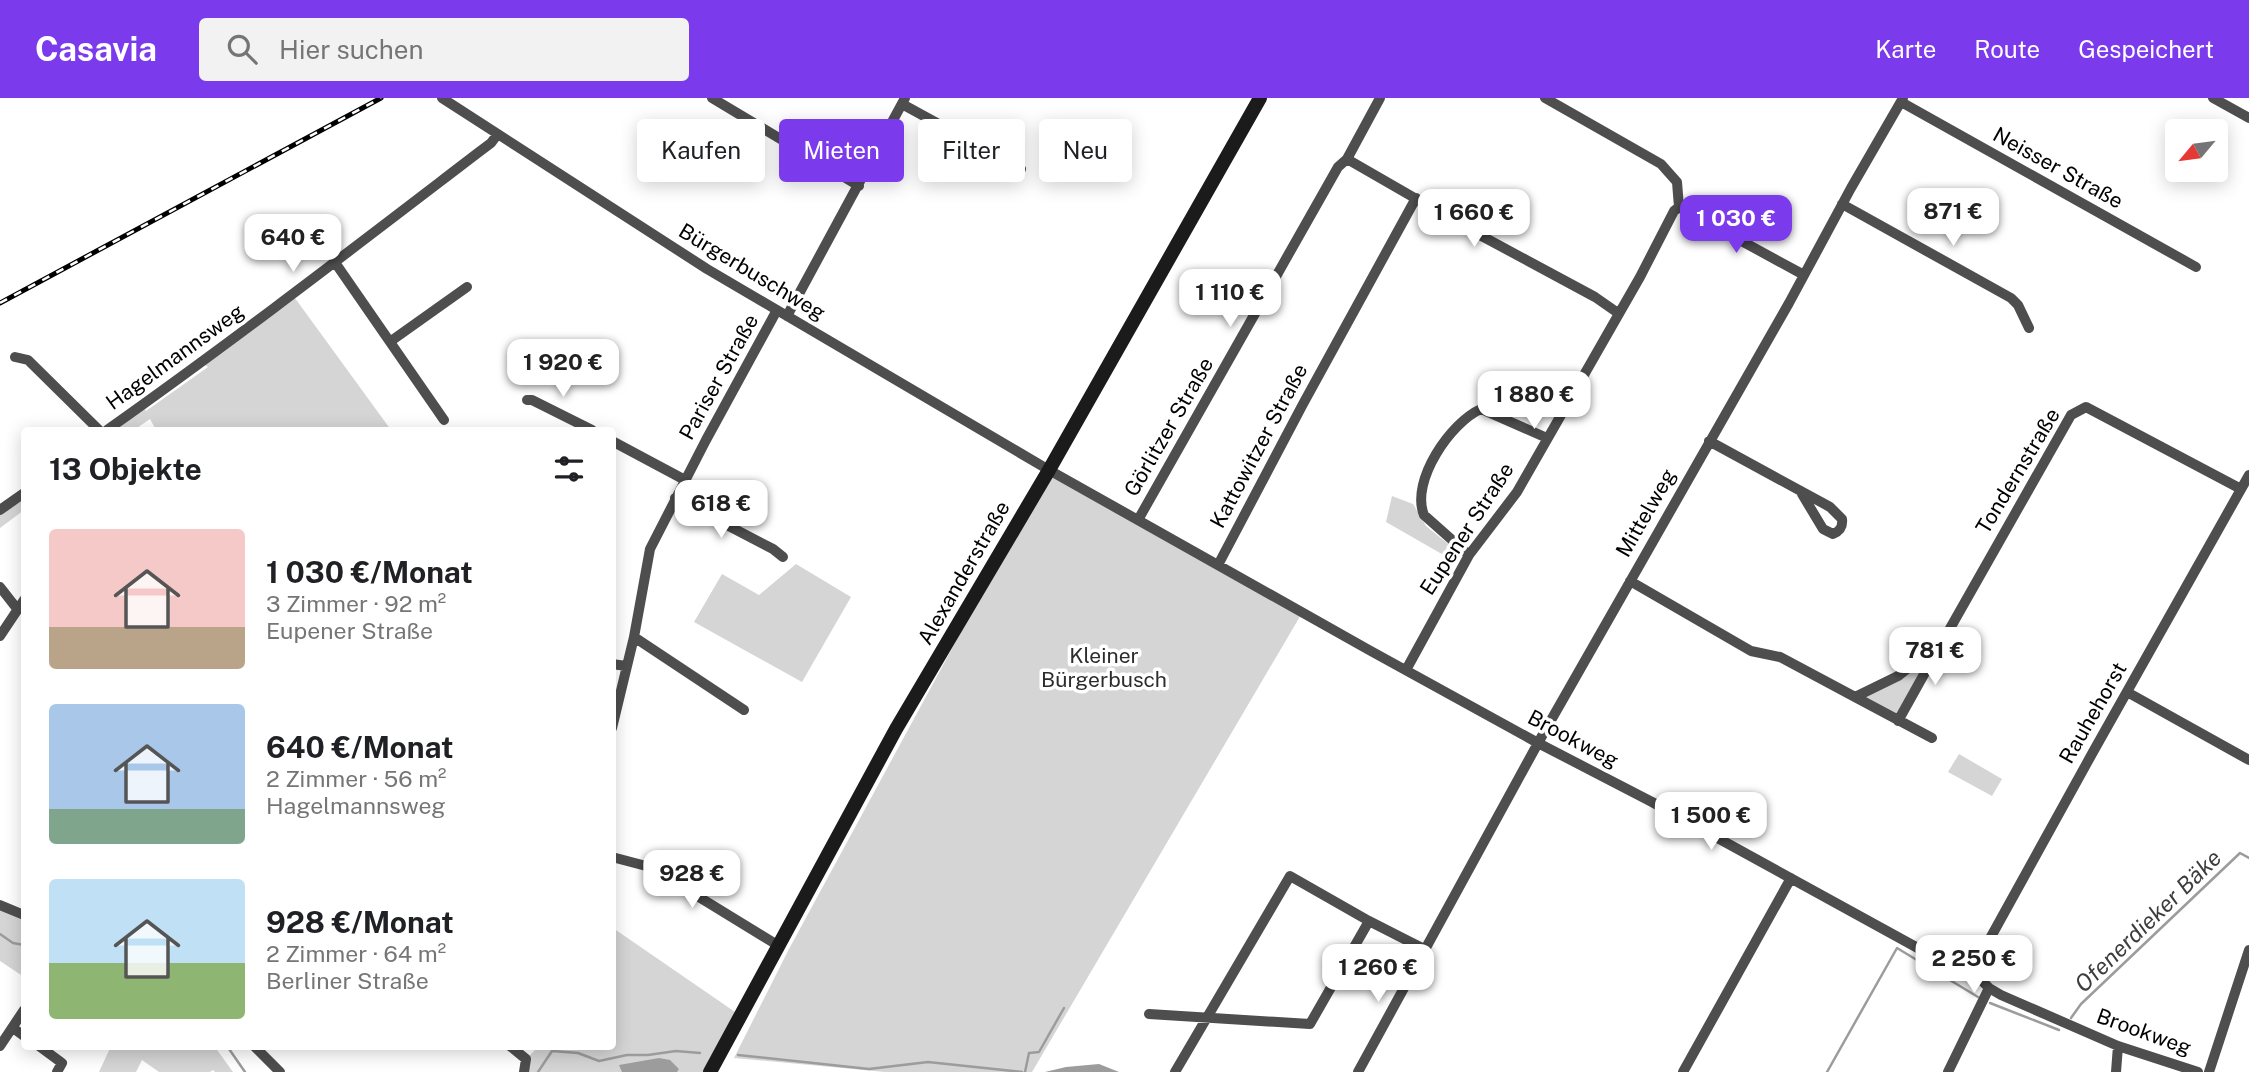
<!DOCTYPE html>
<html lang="de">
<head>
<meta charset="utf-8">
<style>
  body { margin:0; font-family:"Public Sans",sans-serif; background:#f2f2f2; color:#202124; height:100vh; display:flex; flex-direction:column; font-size:26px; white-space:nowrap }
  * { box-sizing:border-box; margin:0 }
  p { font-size:23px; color:#757577 }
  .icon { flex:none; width:38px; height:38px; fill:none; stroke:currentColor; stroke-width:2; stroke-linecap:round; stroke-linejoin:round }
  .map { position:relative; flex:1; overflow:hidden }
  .sheet { position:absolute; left:21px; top:329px; width:595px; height:623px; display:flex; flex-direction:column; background:#fff; border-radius:7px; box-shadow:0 4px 18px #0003 }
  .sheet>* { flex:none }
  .hud { position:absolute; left:637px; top:21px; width:665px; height:63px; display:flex; gap:14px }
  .needle { width:46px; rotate:241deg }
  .controls { position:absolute; left:2165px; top:21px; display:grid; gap:14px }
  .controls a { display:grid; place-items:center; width:63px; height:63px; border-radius:7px; background:#fff; box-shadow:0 4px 18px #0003; font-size:35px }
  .price { position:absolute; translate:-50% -60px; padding:0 16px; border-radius:14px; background:#fff; color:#222; font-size:23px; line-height:46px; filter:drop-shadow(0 2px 4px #0008) }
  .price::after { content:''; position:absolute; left:50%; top:42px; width:21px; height:16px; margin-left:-10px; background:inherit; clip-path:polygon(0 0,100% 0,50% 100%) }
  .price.on { background:#7c3aed; color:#fff }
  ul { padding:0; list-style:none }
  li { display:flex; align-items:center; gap:21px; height:175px; padding:0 28px }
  li span { display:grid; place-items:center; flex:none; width:196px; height:140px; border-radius:7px; color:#555 }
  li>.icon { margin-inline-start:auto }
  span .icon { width:84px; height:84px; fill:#fffc; stroke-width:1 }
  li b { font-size:30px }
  h2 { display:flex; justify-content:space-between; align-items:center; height:84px; padding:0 28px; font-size:30px }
  .pill { padding:0 24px; border-radius:7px; background:#fff; box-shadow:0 4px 18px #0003; font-size:24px; line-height:63px }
  .pill.on { background:#7c3aed; color:#fff }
  header { display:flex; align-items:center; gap:42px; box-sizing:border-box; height:98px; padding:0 35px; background:#7c3aed; color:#fff }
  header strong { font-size:33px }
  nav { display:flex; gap:38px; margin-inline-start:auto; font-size:24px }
  .search { width:490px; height:63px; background:#f2f2f2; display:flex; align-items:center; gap:18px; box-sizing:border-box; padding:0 24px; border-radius:7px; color:#757577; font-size:26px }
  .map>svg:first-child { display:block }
  .green { fill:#d5d5d5 }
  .water { fill:#9c9c9c }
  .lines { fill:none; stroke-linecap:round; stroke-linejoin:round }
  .stream { stroke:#9c9c9c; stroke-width:2.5 }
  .minor { stroke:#4e4e4e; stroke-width:10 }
  .secondary { stroke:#1b1b1b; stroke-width:14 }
  .rail-casing { stroke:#000; stroke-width:5 }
  .rail { stroke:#fff; stroke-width:2.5; stroke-dasharray:8; stroke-linecap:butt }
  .labels { text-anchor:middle; stroke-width:7; stroke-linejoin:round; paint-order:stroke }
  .street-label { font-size:21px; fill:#000; stroke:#fff }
  .park-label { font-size:21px; fill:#2c2c2c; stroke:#fff }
  .water-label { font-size:23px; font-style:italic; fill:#3d3d3d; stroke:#fff }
</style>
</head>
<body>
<header>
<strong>Casavia</strong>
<div class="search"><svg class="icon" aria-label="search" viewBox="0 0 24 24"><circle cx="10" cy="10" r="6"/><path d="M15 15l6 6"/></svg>Hier suchen</div>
<nav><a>Karte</a><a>Route</a><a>Gespeichert</a></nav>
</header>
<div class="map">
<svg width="2249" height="974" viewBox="0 0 2249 974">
  <rect width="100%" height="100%" fill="#fff"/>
  <path class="green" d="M 292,196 L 391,332 L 156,332 L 150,321 L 134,332 L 107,332 L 142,307 L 146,313 L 208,269 L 202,265 Z
    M 1049,372 L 1302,515 L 1032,974 L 885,974 L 734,960 L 789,851 Z
    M 24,395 L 24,412 L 0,430 L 0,412 Z
    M 1392,398 L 1413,406 L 1426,428 L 1452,449 L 1447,459 L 1386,424 Z
    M 796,466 L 851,499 L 802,584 L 694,524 L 722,476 L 759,497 Z
    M 1944,541 L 1898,623 L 1855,599 L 1878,588 Z
    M 1959,656 L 2002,681 L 1992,698 L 1948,674 Z
    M 0,807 L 24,817 L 24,879 L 0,863 Z
    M 613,830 L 738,916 L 708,974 L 523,974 L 526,961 L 538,949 L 612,948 Z
    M 111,948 L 215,949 L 233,974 L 215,974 L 213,972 L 210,974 L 159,974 L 142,962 L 136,974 L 99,974 Z"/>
  <path class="water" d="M 659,960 L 670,962 L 679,971 L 677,974 L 622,974 L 619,967 Z
    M 1099,966 L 1119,974 L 1045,974 L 1066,969 Z"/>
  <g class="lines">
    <path class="stream" d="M 0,836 L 13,845 L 24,847
      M 1990,905 L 2059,932
      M 2071,920 L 2081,906 L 2240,755 L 2249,760
      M 227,948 L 245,974
      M 738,957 L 869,971 L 928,964 L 1022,974
      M 538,974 L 552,953 L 578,955 L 599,963 L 627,957 L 648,957 L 676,953 L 700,955
      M 1025,974 L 1029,955 L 1039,954 L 1064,910
      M 1827,974 L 1897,850 L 1978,899"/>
    <path class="minor" d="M 442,0 L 707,171 L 1049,372 L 1369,552 L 1538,645 L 1652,704 L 1956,871 L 1964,873 L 1970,870
      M 712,0 L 859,88
      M 1545,0 L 1661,66 L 1677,84 L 1679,109
      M 2213,0 L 2249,20
      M 1901,4 L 2196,169
      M 902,6 L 1021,71
      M 1347,61 L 1465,129 L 1595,199 L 1618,215
      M 1842,106 L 2011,200 L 2018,207 L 2029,230
      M 1679,109 L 1804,177
      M 334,163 L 444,322
      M 787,218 L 905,0
      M 391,243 L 467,189
      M 15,259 L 28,262 L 99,332
      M 527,302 L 532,302 L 592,332
      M 107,332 C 233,243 356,148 479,54 L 491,45 L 497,37
      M 612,343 L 685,382
      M 1709,343 L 1830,409 L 1842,421 C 1843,429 1840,433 1833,436 L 1823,431 L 1802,396
      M 675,400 L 773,451 L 783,459
      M 0,412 L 24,395
      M 1138,422 L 1338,69 L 1347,61 L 1380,0
      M 1469,457 L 1424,417 C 1410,383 1451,324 1481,311 L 1547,340
      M 1218,467 L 1303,306 L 1416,100
      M 1630,483 L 1751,553 L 1780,559 L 1855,599 L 1898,578 L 1944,541 L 2071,317 L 2086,309 L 2241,391
      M 0,489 L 18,512
      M 0,538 L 24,502
      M 634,539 L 744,612
      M 612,566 L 626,568
      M 1406,572 L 1469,457 L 1517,394 L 1640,179 L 1674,113 L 1679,109
      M 2127,594 L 2249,662
      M 1855,599 L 1932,640
      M 1898,623 L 1942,544
      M 612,630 L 634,539 L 650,451 L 706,342 L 777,212
      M 612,759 L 650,769 L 779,848
      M 0,807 L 24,817
      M 1970,870 L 1976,865 L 1982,855 L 2093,654 L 2249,377
      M 1970,870 L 1989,890 L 2001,897 L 2118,948 L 2198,974
      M 1149,916 L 1310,926 L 1369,823
      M 13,930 L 24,938
      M 0,948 L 24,912
      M 39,948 L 62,965 L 57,974
      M 254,948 L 280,974
      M 510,948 L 526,961 L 524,974
      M 1175,974 L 1290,778 L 1369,823 L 1424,851
      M 1358,974 L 1538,645 L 1789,205 L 1851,90 L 1903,0
      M 1683,974 L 1791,780
      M 1948,974 L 1989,890
      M 2116,974 L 2118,948
      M 2209,974 L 2249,852"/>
    <path class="secondary" d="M 710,974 L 896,631 L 1049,372 L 1260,0"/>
    <g class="rail-casing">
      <path id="rail" d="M 0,205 L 381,0"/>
    </g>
    <use href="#rail" class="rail"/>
  </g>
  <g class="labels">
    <g class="street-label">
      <text transform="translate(2058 70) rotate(29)" y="7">Neisser Straße</text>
      <text transform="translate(752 174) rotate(31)" y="7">Bürgerbuschweg</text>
      <text transform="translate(175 259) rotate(-36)" y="7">Hagelmannsweg</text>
      <text transform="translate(719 279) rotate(-61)" y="7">Pariser Straße</text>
      <text transform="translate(1169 329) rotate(-60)" y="7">Görlitzer Straße</text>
      <text transform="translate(1259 348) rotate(-62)" y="7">Kattowitzer Straße</text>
      <text transform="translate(2018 373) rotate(-59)" y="7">Tondernstraße</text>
      <text transform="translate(1646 415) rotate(-60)" y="7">Mittelweg</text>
      <text transform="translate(1467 431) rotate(-57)" y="7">Eupener Straße</text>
      <text transform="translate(964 475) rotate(-60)" y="7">Alexanderstraße</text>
      <text transform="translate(2093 615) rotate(-60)" y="7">Rauhehorst</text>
      <text transform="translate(1573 641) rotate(28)" y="7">Brookweg</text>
      <text transform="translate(2144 934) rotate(20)" y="7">Brookweg</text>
    </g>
    <g class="park-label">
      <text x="1104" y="565">Kleiner<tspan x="1104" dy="24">Bürgerbusch</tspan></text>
    </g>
    <g class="water-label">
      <text transform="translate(2148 823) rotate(-44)" y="8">Ofenerdieker Bäke</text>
    </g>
  </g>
</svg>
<div class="controls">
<a><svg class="needle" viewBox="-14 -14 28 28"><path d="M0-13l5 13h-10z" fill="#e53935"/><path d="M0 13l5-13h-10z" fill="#757577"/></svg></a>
</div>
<b class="price" style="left:1953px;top:150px">871 €</b>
<b class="price" style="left:1474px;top:151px">1 660 €</b>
<b class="price on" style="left:1736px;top:157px">1 030 €</b>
<b class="price" style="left:293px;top:176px">640 €</b>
<b class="price" style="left:1230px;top:231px">1 110 €</b>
<b class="price" style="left:563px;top:301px">1 920 €</b>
<b class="price" style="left:1534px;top:333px">1 880 €</b>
<b class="price" style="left:721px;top:442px">618 €</b>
<b class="price" style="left:1935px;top:589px">781 €</b>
<b class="price" style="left:1711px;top:754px">1 500 €</b>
<b class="price" style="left:692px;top:812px">928 €</b>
<b class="price" style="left:1974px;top:897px">2 250 €</b>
<b class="price" style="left:1378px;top:906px">1 260 €</b>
<div class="hud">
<a class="pill">Kaufen</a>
<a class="pill on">Mieten</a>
<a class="pill">Filter</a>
<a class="pill">Neu</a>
</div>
<section class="sheet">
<h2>13 Objekte<svg class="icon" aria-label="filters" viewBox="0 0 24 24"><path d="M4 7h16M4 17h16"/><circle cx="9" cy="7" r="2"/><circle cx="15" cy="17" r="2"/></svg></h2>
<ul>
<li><span style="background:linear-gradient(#f6c9c9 70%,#b9a48a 0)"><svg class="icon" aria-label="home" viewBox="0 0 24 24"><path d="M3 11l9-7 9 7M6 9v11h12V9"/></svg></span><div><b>1 030 €/Monat</b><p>3 Zimmer · 92 m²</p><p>Eupener Straße</p></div></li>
<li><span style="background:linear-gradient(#a9c7e8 75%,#7fa58c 0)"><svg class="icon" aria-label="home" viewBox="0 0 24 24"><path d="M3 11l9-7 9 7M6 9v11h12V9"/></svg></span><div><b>640 €/Monat</b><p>2 Zimmer · 56 m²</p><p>Hagelmannsweg</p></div></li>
<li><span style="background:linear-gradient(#bfe0f5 60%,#8fb573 0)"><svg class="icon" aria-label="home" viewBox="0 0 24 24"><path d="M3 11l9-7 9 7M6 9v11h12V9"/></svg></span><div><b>928 €/Monat</b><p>2 Zimmer · 64 m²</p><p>Berliner Straße</p></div></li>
</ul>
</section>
</div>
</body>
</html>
